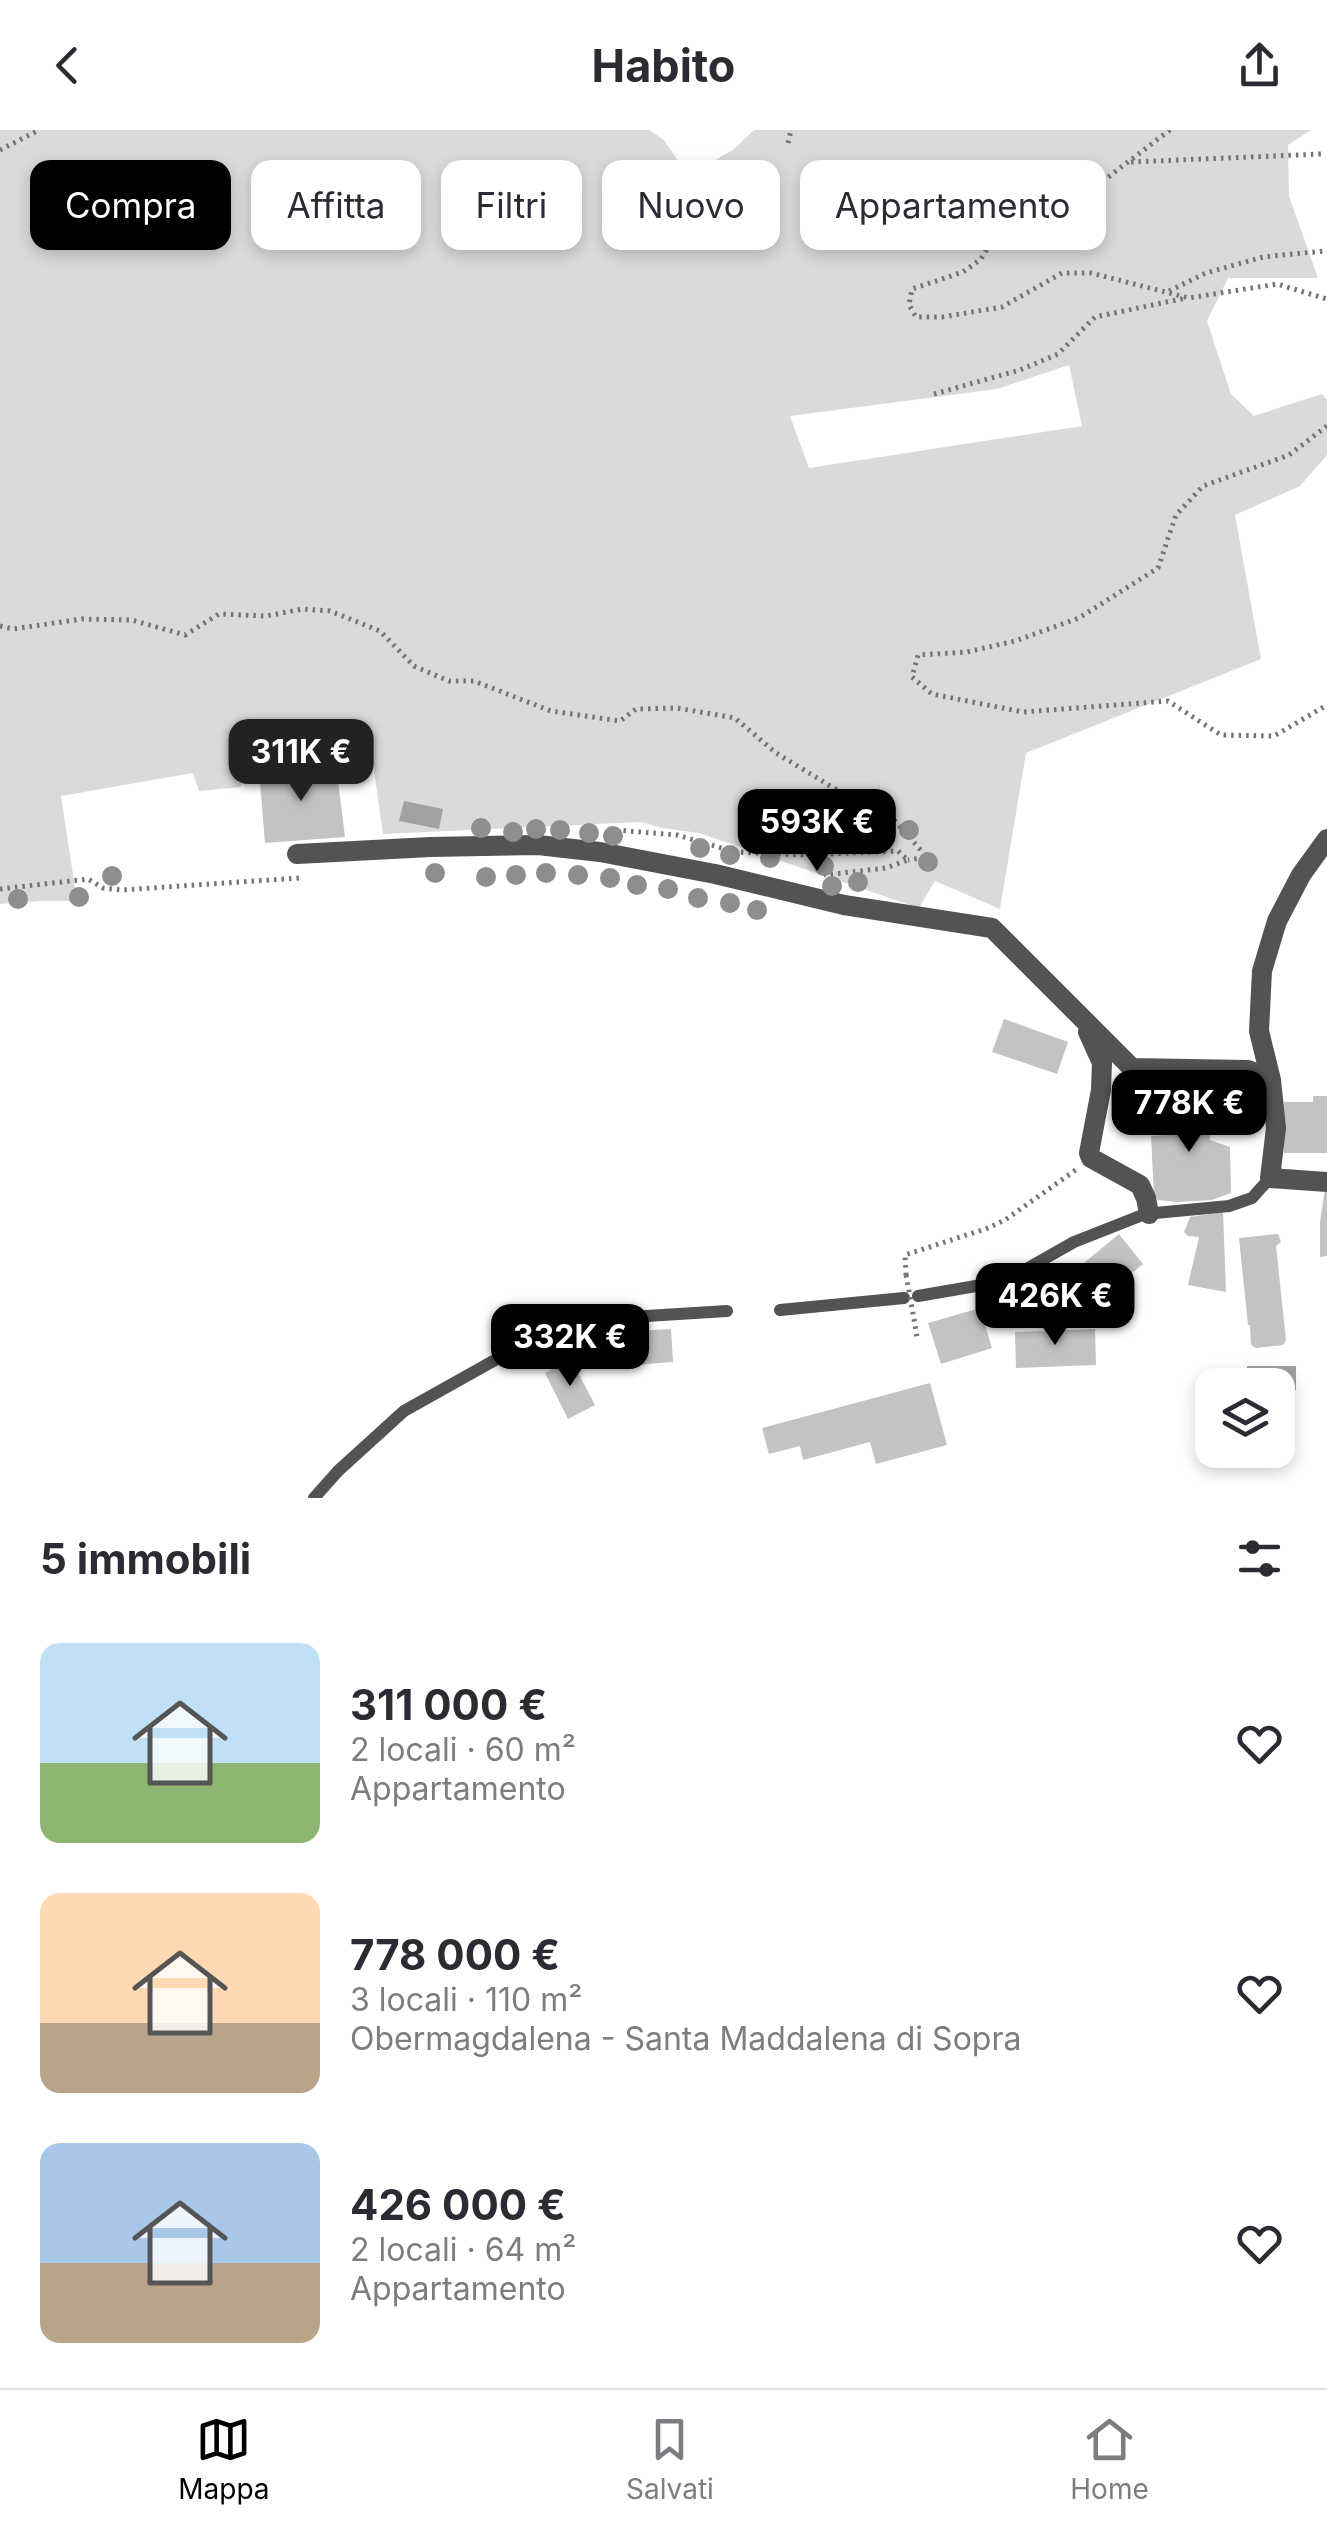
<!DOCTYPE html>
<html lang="it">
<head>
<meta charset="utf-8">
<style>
  body { margin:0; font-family:Inter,sans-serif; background:#f2f2f3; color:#2b2b33; height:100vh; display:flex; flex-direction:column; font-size:38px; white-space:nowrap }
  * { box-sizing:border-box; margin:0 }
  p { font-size:32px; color:#7c7c81 }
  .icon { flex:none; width:55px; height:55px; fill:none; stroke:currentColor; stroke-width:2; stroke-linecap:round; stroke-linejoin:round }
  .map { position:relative; height:1368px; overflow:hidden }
  .sheet { display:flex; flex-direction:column; background:#fff; flex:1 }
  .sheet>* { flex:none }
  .banner { position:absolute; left:30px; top:30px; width:1268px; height:90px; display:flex; gap:20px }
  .tools { position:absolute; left:1195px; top:1238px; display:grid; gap:20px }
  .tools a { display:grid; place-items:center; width:100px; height:100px; border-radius:20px; background:#fff; box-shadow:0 5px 15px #0003; font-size:50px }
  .price { position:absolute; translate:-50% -85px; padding:0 22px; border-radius:20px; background:#000; color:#fff; font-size:32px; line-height:65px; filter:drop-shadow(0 2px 5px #0008) }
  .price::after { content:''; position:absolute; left:50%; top:60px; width:30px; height:22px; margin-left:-15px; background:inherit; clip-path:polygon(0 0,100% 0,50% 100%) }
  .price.selected { background:#222; color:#fff }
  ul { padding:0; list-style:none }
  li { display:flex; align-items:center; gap:30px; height:250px; padding:0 40px }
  li span { display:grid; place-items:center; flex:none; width:280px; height:200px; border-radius:20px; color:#555 }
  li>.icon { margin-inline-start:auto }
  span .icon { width:120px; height:120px; fill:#fffc; stroke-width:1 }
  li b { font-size:42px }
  h2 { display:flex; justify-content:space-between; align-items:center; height:120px; padding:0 40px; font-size:42px }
  .pill { padding:0 35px; border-radius:20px; background:#fff; box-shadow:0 5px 15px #0003; font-size:35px; line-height:90px }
  .pill.selected { background:#000; color:#fff }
  header { display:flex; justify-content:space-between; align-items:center; height:130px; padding:0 40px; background:#fff; font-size:45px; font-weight:700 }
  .dock { display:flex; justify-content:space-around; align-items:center; height:140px; border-top:2px solid #e1e1e2; background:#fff; font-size:28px; color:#7c7c81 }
  .dock a { display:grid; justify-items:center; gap:5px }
  .dock .selected { color:#000 }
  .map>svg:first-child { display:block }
  .green { fill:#dadada; fill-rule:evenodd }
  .water { fill:#a1a1a1 }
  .building { fill:#c3c3c3 }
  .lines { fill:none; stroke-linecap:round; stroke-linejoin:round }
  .path { stroke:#757575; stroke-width:5; stroke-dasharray:2.5 5; stroke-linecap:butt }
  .service { stroke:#535353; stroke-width:12 }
  .minor { stroke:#535353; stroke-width:20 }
  .path-bridge { stroke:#757575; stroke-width:5; stroke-dasharray:2.5 5; stroke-linecap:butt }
  .tree { fill:#8e8e8e }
</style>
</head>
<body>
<header><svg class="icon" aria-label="back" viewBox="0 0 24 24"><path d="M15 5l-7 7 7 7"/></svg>Habito<svg class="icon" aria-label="share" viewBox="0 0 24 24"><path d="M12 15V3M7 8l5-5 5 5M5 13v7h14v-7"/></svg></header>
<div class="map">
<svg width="1327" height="1368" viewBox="0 0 1327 1368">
  <rect width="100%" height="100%" fill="#fff"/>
  <path class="green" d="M 0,0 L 649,0 L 664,10 L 688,45 L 733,20 L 754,0 L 1311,0 L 1288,15 L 1289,66 L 1318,148 L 1228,148 L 1207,191 L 1231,264 L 1254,286 L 1322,264 L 1327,270 L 1327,325 L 1300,356 L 1235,385 L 1261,529 L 1026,623 L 1000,779 L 935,751 L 919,778 L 699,703 L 662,698 L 641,692 L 383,704 L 372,627 L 242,636 L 241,657 L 199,661 L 193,643 L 61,666 L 77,771 L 42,771 L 0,774 ZM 1069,235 L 1082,296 L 809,338 L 790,286 L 997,259 Z"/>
  <path class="water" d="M 404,671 L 443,679 L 439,699 L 399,691 Z
    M 1247,1236 L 1296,1236 L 1296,1260 L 1278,1260 L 1278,1255 L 1247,1255 Z"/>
  <path class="building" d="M 336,635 L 345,707 L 265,713 L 259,641 Z
    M 1004,889 L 1068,912 L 1057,944 L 992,922 Z
    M 1208,966 L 1210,1010 L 1230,1017 L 1231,1063 L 1212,1070 L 1178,1072 L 1158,1070 L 1154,1067 L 1151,1006 L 1166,1005 L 1165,967 Z
    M 1313,966 L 1327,966 L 1327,1023 L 1284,1023 L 1284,972 L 1313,972 Z
    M 1325,1059 L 1327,1059 L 1327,1126 L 1320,1127 L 1320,1092 Z
    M 1223,1082 L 1226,1162 L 1188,1155 L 1199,1107 L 1188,1106 L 1184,1102 L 1190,1087 Z
    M 1119,1104 L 1143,1134 L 1070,1193 L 1046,1164 Z
    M 1278,1104 L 1281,1112 L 1276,1116 L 1286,1210 L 1283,1215 L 1256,1218 L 1251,1215 L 1250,1195 L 1248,1195 L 1239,1108 Z
    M 980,1178 L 992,1218 L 941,1234 L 928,1193 Z
    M 671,1199 L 673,1232 L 635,1235 L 633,1201 Z
    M 1095,1199 L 1096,1235 L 1016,1238 L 1015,1202 Z
    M 571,1229 L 595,1275 L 568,1289 L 545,1243 Z
    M 930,1253 L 947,1315 L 876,1334 L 870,1312 L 803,1330 L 800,1316 L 769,1324 L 762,1298 Z"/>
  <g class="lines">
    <path class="path" d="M 1170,0 L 1099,54 L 1012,85 L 998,100 L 981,129 L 963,142 L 912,159 L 909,175 L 916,187 L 942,187 L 1002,177 L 1062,143 L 1091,143 L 1189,168 L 1277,154 L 1327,169
      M 788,13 L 791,0
      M 0,20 L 39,0
      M 1131,32 L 1321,24
      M 1169,161 L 1206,143 L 1263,127 L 1324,121
      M 934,264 L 1020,240 L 1058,224 L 1095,187 L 1186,168
      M 1327,296 L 1289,325 L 1203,356 L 1176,385 L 1158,438 L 1079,488 L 1015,511 L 967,522 L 918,525 L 912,547 L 932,564 L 1023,582 L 1168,571 L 1221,605 L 1274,606 L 1327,575
      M 0,496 L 13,499 L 82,489 L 132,490 L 185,505 L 219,484 L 266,486 L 303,479 L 330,481 L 380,501 L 414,536 L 449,551 L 474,551 L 551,581 L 620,591 L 636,579 L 677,578 L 735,588 L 776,623 L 855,671 L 895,691 L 927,727 L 908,730
      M 616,700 L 677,705 L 735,722 L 805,725 L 898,721 L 908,730 L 886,738 L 824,745
      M 0,759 L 88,749 L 103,758 L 122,760 L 299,748
      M 906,1145 L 905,1125 L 988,1098 L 1005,1090 L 1077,1039
      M 914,1189 L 917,1207"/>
    <path class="service" d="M 918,1166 L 1005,1151 L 1074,1112 L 1145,1084 L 1229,1076 L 1252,1068 L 1270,1048
      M 780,1180 L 904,1168
      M 314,1368 L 338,1341 L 404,1281 L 545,1202 L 598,1189 L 727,1181"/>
    <path class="minor" d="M 1327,709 L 1301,745 L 1277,791 L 1262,841 L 1259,901 L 1271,950 L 1276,998 L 1270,1048 L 1327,1052
      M 297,724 L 430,717 L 538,715 L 600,722 L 715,744 L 844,775 L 992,798 L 1132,938 L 1248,940 L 1271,950
      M 1088,902 L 1102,933 L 1101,960 L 1089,1023 L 1091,1028 L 1140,1055 L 1146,1068 L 1149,1084"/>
    <path class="path-bridge" d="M 906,1145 L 914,1189"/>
  </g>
  <g class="tree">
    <circle cx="481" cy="698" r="10"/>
    <circle cx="536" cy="699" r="10"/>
    <circle cx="560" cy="700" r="10"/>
    <circle cx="909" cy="700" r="10"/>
    <circle cx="513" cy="702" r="10"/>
    <circle cx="589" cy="703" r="10"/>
    <circle cx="613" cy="706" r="10"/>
    <circle cx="760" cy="709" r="10"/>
    <circle cx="816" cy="713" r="10"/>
    <circle cx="700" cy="718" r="10"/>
    <circle cx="730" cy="725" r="10"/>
    <circle cx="770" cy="728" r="10"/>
    <circle cx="928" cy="732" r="10"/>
    <circle cx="824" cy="736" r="10"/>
    <circle cx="435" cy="743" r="10"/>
    <circle cx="546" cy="743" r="10"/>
    <circle cx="516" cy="745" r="10"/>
    <circle cx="578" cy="745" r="10"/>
    <circle cx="112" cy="746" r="10"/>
    <circle cx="486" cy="747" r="10"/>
    <circle cx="610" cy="748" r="10"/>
    <circle cx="858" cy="752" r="10"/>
    <circle cx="637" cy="755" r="10"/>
    <circle cx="832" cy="756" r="10"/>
    <circle cx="668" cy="759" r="10"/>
    <circle cx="79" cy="767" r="10"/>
    <circle cx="698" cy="768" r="10"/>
    <circle cx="18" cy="769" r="10"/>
    <circle cx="730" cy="773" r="10"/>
    <circle cx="757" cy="780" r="10"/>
  </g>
</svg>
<div class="tools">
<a><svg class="icon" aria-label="layers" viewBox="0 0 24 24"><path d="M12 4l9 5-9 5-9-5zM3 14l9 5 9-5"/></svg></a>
</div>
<b class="price selected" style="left:301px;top:674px">311K €</b>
<b class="price" style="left:817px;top:744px">593K €</b>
<b class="price" style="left:1189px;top:1025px">778K €</b>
<b class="price" style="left:1055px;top:1218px">426K €</b>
<b class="price" style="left:570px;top:1259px">332K €</b>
<div class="banner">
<a class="pill selected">Compra</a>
<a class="pill">Affitta</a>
<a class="pill">Filtri</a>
<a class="pill">Nuovo</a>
<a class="pill">Appartamento</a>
</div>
</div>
<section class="sheet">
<h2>5 immobili<svg class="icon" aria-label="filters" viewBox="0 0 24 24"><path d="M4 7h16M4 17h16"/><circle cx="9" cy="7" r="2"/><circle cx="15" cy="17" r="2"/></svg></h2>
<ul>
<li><span style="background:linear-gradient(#bfe0f5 60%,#8fb573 0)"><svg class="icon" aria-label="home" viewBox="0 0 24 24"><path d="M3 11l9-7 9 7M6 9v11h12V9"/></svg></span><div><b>311 000 €</b><p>2 locali · 60 m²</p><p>Appartamento</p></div><svg class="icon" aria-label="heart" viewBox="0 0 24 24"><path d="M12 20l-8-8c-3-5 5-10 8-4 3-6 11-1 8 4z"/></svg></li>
<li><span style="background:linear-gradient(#ffd9b3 65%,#b9a48a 0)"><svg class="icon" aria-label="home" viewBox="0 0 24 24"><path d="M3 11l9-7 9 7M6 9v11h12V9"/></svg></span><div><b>778 000 €</b><p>3 locali · 110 m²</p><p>Obermagdalena - Santa Maddalena di Sopra</p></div><svg class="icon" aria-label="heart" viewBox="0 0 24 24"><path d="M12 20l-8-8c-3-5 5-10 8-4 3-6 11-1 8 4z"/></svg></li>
<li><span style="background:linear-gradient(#a9c7e8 60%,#b9a48a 0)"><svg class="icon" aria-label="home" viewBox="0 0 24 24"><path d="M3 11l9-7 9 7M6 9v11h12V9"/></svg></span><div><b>426 000 €</b><p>2 locali · 64 m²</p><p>Appartamento</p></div><svg class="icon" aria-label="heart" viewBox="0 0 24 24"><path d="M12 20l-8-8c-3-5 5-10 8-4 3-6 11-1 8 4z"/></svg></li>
</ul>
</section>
<nav class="dock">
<a class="selected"><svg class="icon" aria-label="map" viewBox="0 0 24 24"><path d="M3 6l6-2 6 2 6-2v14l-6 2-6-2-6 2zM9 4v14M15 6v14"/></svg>Mappa</a>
<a><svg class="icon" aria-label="saved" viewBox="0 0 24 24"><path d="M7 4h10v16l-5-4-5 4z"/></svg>Salvati</a>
<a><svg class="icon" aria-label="home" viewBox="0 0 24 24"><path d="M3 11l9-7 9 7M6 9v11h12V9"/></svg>Home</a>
</nav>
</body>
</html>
